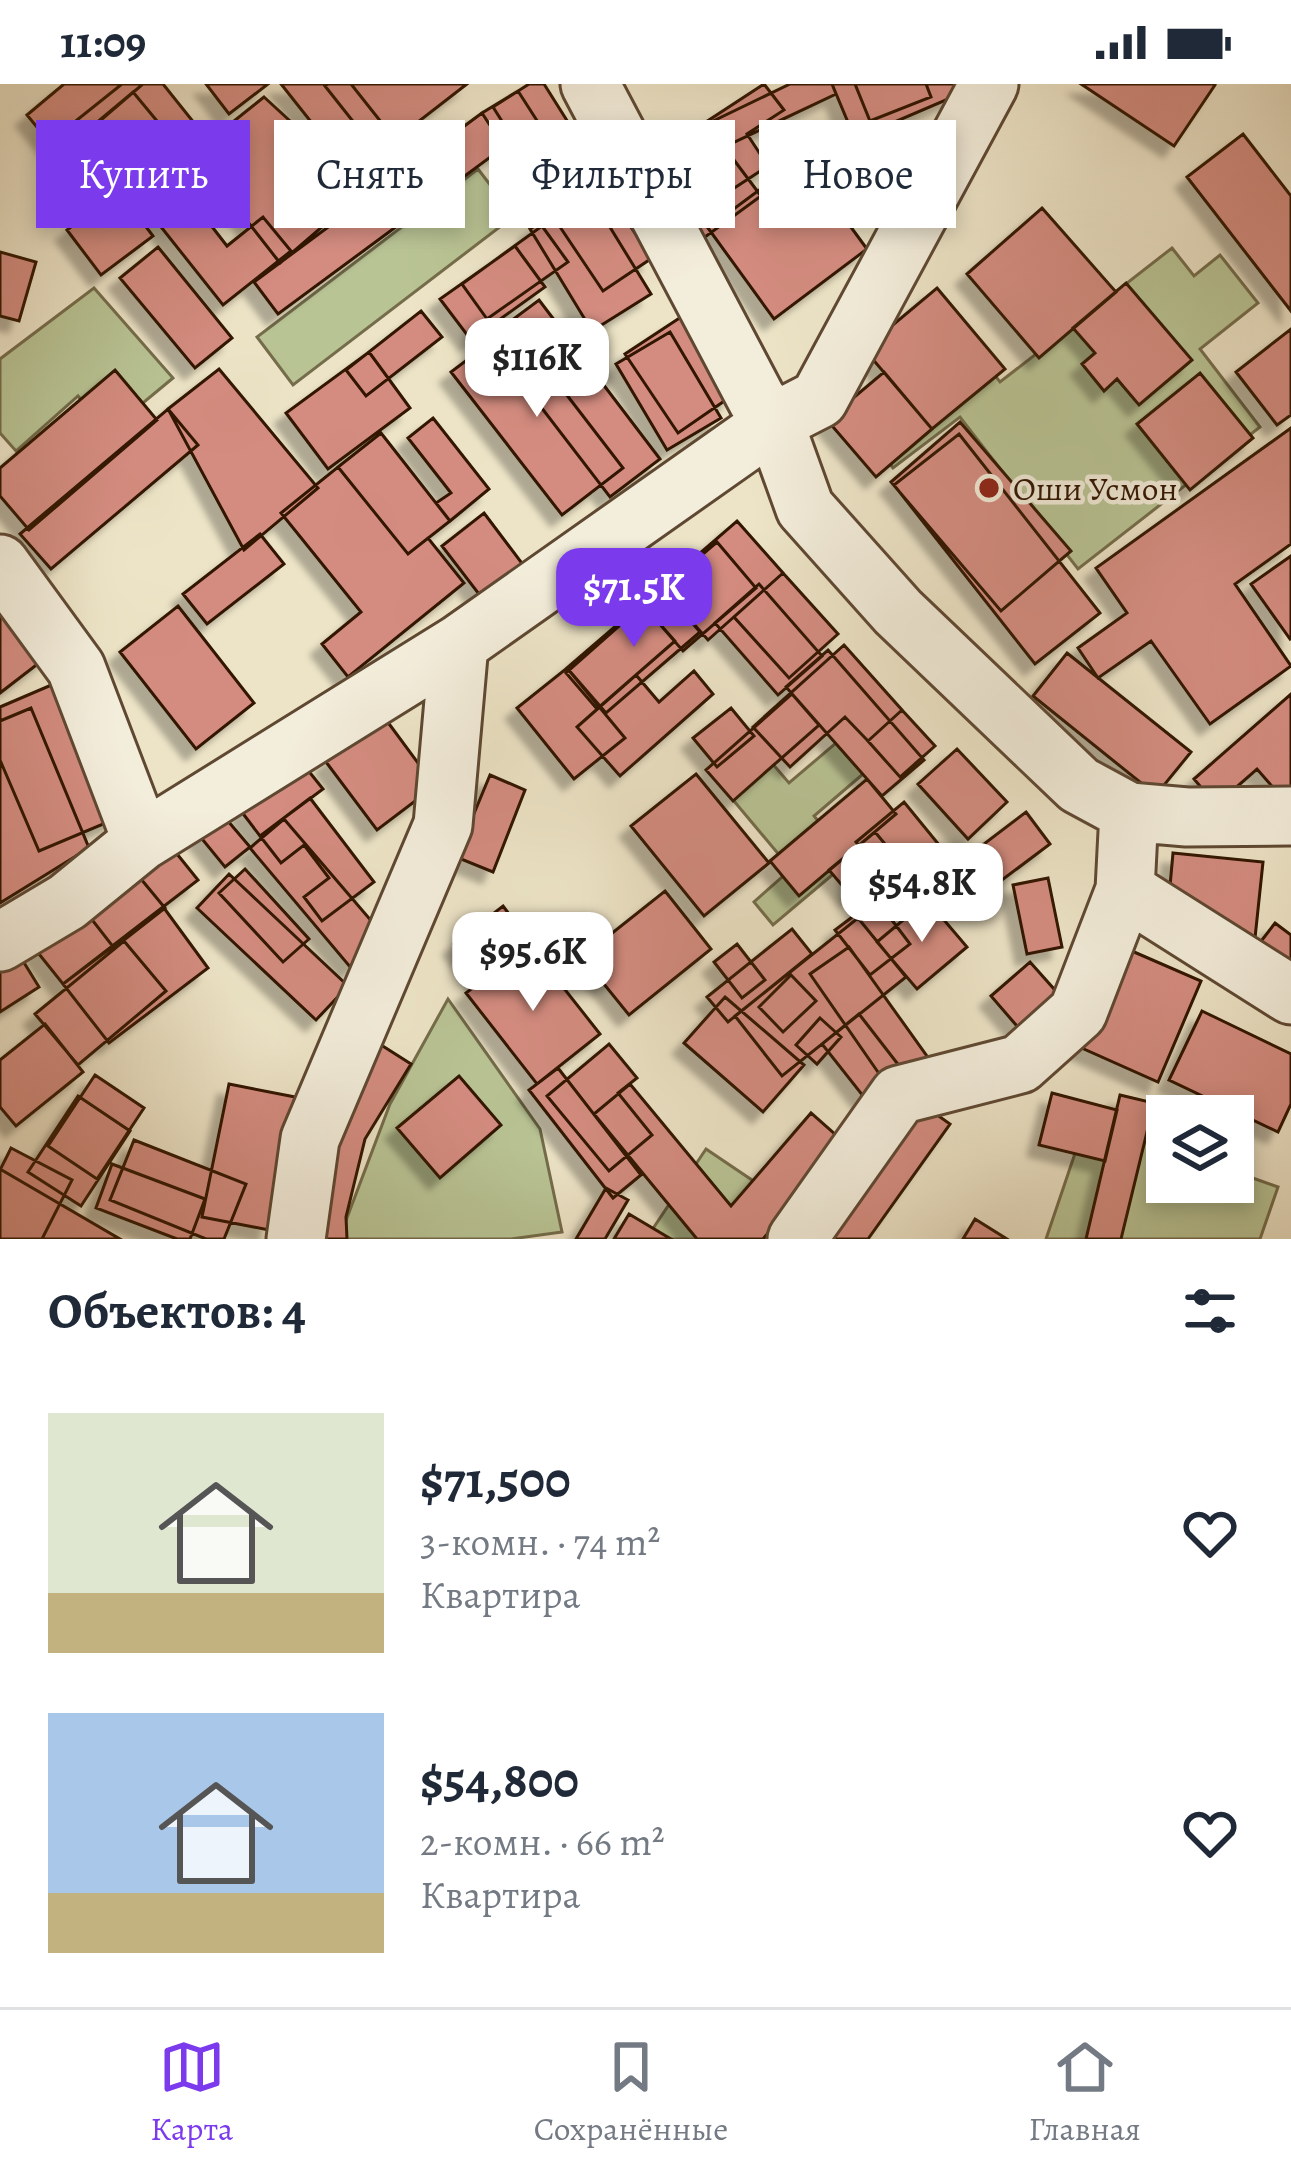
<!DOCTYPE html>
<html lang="ru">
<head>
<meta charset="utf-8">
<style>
  body { margin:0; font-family:Alegreya,serif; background:#f2f2f3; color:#1f2937; height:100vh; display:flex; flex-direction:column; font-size:45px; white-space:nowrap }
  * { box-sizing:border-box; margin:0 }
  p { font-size:39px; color:#747a83 }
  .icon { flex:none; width:66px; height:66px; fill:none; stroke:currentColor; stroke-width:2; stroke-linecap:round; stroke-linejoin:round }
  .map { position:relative; height:1155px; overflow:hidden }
  .sheet { display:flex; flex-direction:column; background:#fff; flex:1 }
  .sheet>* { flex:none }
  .banner { position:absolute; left:36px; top:36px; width:1221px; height:108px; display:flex; gap:24px }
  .tools { position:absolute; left:1146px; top:1011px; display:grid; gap:24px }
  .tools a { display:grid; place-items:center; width:108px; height:108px; border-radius:0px; background:#fff; box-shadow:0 6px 18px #0003; font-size:60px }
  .price { position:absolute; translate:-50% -102px; padding:0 27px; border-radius:24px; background:#fff; color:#222; font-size:39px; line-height:78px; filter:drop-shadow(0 3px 6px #0008) }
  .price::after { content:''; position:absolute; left:50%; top:72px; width:36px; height:27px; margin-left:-18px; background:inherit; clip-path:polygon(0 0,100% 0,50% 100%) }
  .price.current { background:#7c3aed; color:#fff }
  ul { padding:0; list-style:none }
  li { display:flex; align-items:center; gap:36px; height:300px; padding:0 48px }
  li span { display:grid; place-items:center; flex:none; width:336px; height:240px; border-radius:0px; color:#555 }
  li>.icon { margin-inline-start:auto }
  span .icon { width:144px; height:144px; fill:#fffc; stroke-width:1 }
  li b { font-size:51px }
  h2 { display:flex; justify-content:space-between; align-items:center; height:144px; padding:0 48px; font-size:51px }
  .chip { padding:0 42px; border-radius:0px; background:#fff; box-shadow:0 6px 18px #0003; font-size:42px; line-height:108px }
  .chip.current { background:#7c3aed; color:#fff }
  .status { display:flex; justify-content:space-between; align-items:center; height:84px; padding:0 60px; background:#fff; direction:ltr }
  .status svg { height:33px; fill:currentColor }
  .tab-bar { display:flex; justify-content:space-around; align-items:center; height:168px; border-top:3px solid #e0e1e3; background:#fff; font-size:33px; color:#747a83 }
  .tab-bar a { display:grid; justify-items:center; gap:6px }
  .tab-bar .current { color:#7c3aed }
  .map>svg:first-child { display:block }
  .green { fill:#b9c495; stroke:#746c4a; stroke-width:3 }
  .building { fill:#d48c80; stroke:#301400; stroke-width:3; filter:url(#shadow) }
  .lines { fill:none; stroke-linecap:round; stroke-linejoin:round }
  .minor-casing { stroke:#5f4832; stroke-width:63 }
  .minor { stroke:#f3eddb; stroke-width:57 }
  .poi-dot { fill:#8f2418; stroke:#f3eddb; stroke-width:4.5 }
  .labels { text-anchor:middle; stroke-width:9; stroke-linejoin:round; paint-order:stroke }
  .poi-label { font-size:33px; fill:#301400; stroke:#f3eddb; text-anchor:start }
</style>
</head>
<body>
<div class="status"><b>11:09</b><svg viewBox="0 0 49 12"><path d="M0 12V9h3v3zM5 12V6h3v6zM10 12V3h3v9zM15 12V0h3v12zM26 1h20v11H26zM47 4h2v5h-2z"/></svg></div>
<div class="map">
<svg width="1291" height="1155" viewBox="0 0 1291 1155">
  <defs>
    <filter id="shadow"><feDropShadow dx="-11" dy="11" stdDeviation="3" flood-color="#0004"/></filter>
  </defs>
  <rect width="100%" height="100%" fill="#ede4c7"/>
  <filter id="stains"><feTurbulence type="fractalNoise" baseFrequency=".00167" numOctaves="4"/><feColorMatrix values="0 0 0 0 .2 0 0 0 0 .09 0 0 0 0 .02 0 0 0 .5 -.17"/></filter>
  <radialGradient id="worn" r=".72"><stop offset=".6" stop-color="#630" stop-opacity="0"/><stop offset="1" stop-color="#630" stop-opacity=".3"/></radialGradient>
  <path class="green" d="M 478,85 L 514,132 L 293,301 L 257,253 Z
    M 1172,164 L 1194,192 L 1220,171 L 1258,219 L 1200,265 L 1260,343 L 1078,485 L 960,333 L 893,384 L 852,331 L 943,225 L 1000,298 Z
    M 94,204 L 173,294 L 108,348 L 78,312 L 16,367 L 0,349 L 0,275 Z
    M 843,653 L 870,684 L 814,732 L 850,776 L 773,841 L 754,818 L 791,785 L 718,698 L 759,664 L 789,699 Z
    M 448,915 L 540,1045 L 562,1148 L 511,1155 L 339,1155 L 390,1020 Z
    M 1086,1037 L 1167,1065 L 1167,1098 L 1233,1098 L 1233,1087 L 1278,1103 L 1260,1155 L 1046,1155 Z
    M 706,1065 L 789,1121 L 766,1155 L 646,1155 Z"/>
  <path class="building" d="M 64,0 L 143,0 L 60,71 L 27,31 Z
    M 122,0 L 163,0 L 215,65 L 145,121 L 77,36 Z
    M 206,0 L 268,0 L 229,30 Z
    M 281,0 L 351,0 L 408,72 L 365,106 Z
    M 328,0 L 467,0 L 378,69 L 325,2 Z
    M 529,0 L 544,0 L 600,89 L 553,118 L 493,23 Z
    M 764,0 L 784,26 L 747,50 L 768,82 L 696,129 L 657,70 Z
    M 790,0 L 832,0 L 836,10 L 724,63 L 707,40 Z
    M 832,0 L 956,0 L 960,10 L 855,55 Z
    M 855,0 L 926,0 L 931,13 L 870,37 Z
    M 1081,0 L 1214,0 L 1215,1 L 1174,62 Z
    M 518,7 L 577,99 L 542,121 L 482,29 Z
    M 133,8 L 186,72 L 149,103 L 95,40 Z
    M 264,13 L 365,106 L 280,179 L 194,69 Z
    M 482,29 L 504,63 L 278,230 L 254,198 Z
    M 707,40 L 761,112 L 690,164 L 637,91 Z
    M 1243,50 L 1291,112 L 1291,227 L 1187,93 Z
    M 801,75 L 867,165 L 774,235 L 708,144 Z
    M 602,101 L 652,174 L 603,207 L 554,134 Z
    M 182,104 L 227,162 L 263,133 L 291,167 L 223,221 L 150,129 Z
    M 119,107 L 153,152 L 101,191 L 67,146 Z
    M 589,109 L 651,210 L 592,247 L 530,145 Z
    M 1042,124 L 1116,208 L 1039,274 L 967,190 Z
    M 542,142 L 568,178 L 487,235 L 462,200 Z
    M 515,162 L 545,203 L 471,256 L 440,215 Z
    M 158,163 L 232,254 L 195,284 L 120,194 Z
    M 0,168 L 36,178 L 19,237 L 0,232 Z
    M 1126,199 L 1192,276 L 1139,321 L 1117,295 L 1104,307 L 1082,280 L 1095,269 L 1073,244 Z
    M 937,204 L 1005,285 L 932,345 L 864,265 Z
    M 539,216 L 660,375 L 610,413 L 488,254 Z
    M 421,227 L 442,253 L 366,312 L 346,286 Z
    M 681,233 L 733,311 L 678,349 L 625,270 Z
    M 513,241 L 623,384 L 562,431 L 451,288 Z
    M 1291,245 L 1291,331 L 1277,341 L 1236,288 Z
    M 670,248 L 721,334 L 667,366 L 616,280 Z
    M 369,268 L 410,324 L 328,385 L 286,329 Z
    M 219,285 L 318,404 L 244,466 L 168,325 Z
    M 115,286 L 157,336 L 29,446 L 0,412 L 0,384 Z
    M 884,288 L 932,345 L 876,393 L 827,336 Z
    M 1200,289 L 1253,354 L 1190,406 L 1137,340 Z
    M 168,325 L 198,361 L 51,485 L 20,450 Z
    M 433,334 L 489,405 L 450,437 L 436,419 L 451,409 L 408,354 Z
    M 960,338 L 1071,467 L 1001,527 L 891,398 Z
    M 1291,344 L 1291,460 L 1235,500 L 1291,582 L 1210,640 L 1151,557 L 1098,594 L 1078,564 L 1127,529 L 1096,484 Z
    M 381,349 L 450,437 L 408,470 L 338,383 Z
    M 959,350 L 1100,529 L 1035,580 L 894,401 Z
    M 338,383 L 408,470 L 428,454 L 464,499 L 348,593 L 322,560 L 361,528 L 281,429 Z
    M 484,429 L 527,486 L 485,518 L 442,462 Z
    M 737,437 L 783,489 L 708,556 L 661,503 Z
    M 260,450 L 284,480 L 207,540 L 183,510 Z
    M 717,458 L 756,504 L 683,567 L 643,521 Z
    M 1291,472 L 1291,554 L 1290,555 L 1251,500 Z
    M 783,489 L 838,550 L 789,594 L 734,533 Z
    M 759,500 L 822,572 L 778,611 L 715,539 Z
    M 661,503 L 700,548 L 606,629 L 567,584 Z
    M 0,509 L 48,572 L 0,609 Z
    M 643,521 L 675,557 L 597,625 L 566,589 Z
    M 178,522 L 254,619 L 196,665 L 120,568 Z
    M 844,561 L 902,626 L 868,657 L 845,633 L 790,683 L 753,643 Z
    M 828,566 L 924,676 L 882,712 L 786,603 Z
    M 1067,569 L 1191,668 L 1156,711 L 1033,612 Z
    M 567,584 L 625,654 L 574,695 L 517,624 Z
    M 694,587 L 713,610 L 620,692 L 577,643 L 636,591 L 659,618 Z
    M 63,596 L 120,733 L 39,767 L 0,676 L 0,623 Z
    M 792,610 L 819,641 L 733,717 L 706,686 Z
    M 1291,610 L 1291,724 L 1257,685 L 1216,721 L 1194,695 Z
    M 31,624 L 89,764 L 0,819 L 0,637 Z
    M 731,624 L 754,652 L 717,683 L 693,654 Z
    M 902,626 L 935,662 L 900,693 L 868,657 Z
    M 384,633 L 435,702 L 377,746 L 326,678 Z
    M 957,665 L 1007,718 L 968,755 L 918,700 Z
    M 303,680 L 323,705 L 260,752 L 241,727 Z
    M 696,690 L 769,779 L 704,832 L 631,742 Z
    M 490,691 L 525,706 L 493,788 L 456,773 Z
    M 867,695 L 896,730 L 799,812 L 770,777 Z
    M 310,714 L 374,798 L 322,837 L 304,813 L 329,794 L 304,761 L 281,779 L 260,752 Z
    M 904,718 L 949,773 L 901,813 L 856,758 Z
    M 1026,728 L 1050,760 L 970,820 L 947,788 Z
    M 222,730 L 250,763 L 225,783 L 198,750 Z
    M 284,735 L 386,854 L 351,884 L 250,764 Z
    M 875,748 L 920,802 L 893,825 L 869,797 L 851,812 L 829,786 Z
    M 169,760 L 198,796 L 63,900 L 35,865 Z
    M 1173,769 L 1263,778 L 1255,854 L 1166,846 Z
    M 245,785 L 309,855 L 283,878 L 219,809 Z
    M 136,789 L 165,824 L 114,864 L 86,828 Z
    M 229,790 L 348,902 L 316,936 L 197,824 Z
    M 1048,794 L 1062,863 L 1027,870 L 1013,801 Z
    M 665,807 L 711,865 L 629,931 L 582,873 Z
    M 876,815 L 910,860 L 870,891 L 835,846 Z
    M 927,816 L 967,863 L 917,905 L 877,858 Z
    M 503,822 L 530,858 L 481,895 L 454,860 Z
    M 164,824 L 208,884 L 109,959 L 63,900 Z
    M 858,834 L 906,893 L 782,992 L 735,932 Z
    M 1275,839 L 1291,851 L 1291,900 L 1252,869 Z
    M 792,845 L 812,870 L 728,938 L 707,913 Z
    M 124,857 L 166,907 L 78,981 L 35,930 Z
    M 529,860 L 600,950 L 537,1000 L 466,909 Z
    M 737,860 L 765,896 L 742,914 L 714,878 Z
    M 1118,861 L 1201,897 L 1158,998 L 1075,961 Z
    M 849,863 L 929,975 L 889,1004 L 810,890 Z
    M 15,864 L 39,903 L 0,928 L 0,874 Z
    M 1030,878 L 1062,914 L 1023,949 L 991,912 Z
    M 791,891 L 816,917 L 783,948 L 759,923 Z
    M 725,913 L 804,981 L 763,1028 L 684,959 Z
    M 1202,927 L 1291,970 L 1291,1020 L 1278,1048 L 1169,996 Z
    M 859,930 L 904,988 L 867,1017 L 822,960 Z
    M 820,934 L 841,953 L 817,980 L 796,961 Z
    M 45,940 L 83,988 L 16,1042 L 0,1023 L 0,976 Z
    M 378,959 L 411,980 L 365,1055 L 346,1133 L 347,1155 L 308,1155 L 306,1124 Z
    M 609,960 L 637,994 L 618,1009 L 652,1051 L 609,1087 L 547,1012 Z
    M 558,984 L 641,1091 L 613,1114 L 529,1006 Z
    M 95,991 L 144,1024 L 97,1095 L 48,1062 Z
    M 459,992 L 501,1041 L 440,1094 L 397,1044 Z
    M 229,1000 L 295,1013 L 269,1146 L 202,1133 Z
    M 630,1000 L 731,1122 L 811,1029 L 846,1060 L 763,1155 L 697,1155 L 594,1030 Z
    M 1052,1009 L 1117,1026 L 1105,1077 L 1039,1061 Z
    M 1120,1011 L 1154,1019 L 1121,1155 L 1086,1155 Z
    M 78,1012 L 130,1047 L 81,1122 L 28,1088 Z
    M 919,1018 L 950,1040 L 868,1155 L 822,1155 Z
    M 134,1056 L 246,1100 L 224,1155 L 206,1155 L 110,1116 Z
    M 11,1064 L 72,1096 L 42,1155 L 0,1155 L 0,1086 Z
    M 112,1080 L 205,1115 L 190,1155 L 177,1155 L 96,1124 Z
    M 0,1085 L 120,1155 L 0,1155 Z
    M 606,1104 L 628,1116 L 605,1155 L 576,1155 Z
    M 629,1130 L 671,1155 L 614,1155 Z
    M 975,1135 L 1007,1155 L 963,1155 Z"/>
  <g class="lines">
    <g class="minor-casing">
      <path id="minor" d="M 590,0 L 757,316 L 774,338 L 805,424 L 898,528 L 1079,701 L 1129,728 L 1187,733 L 1291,732
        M 0,480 L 76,584 L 142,757
        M 1125,806 L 1291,911
        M 0,858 L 67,818 L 142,757 L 459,560 L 774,338 L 819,315 L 989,0
        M 296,1155 L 310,1055 L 443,741 L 459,560
        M 797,1155 L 899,1011 L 1020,980 L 1078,928 L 1125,806 L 1129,728"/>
    </g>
    <use href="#minor" class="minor"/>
  </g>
  <circle class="poi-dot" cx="989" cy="404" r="12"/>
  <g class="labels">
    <g class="poi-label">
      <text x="1013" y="416">Оши Усмон</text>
    </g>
  </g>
  <rect width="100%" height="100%" filter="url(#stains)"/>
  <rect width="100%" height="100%" fill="url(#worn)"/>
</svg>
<div class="tools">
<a><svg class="icon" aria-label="layers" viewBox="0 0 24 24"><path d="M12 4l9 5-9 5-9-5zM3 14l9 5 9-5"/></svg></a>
</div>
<b class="price" style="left:537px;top:336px">$116K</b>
<b class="price current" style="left:634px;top:566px">$71.5K</b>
<b class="price" style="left:922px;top:861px">$54.8K</b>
<b class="price" style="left:533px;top:930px">$95.6K</b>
<div class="banner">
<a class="chip current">Купить</a>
<a class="chip">Снять</a>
<a class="chip">Фильтры</a>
<a class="chip">Новое</a>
</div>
</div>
<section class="sheet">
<h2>Объектов: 4<svg class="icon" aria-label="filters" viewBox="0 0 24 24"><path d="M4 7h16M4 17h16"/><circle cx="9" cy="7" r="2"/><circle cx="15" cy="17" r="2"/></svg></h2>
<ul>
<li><span style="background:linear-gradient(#dfe7d0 75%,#c2b280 0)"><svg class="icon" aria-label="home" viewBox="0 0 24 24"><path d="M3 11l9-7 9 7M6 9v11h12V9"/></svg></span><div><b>$71,500</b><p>3-комн. · 74 m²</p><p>Квартира</p></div><svg class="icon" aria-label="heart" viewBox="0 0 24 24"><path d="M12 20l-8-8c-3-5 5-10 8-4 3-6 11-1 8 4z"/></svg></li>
<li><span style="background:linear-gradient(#a9c7e8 75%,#c2b280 0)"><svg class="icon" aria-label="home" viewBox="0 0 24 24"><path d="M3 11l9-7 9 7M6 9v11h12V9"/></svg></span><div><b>$54,800</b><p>2-комн. · 66 m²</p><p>Квартира</p></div><svg class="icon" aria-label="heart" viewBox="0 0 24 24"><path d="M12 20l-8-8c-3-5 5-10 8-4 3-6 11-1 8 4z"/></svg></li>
</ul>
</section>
<nav class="tab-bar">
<a class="current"><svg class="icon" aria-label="map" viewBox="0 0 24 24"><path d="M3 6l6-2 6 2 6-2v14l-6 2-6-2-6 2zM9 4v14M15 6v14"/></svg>Карта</a>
<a><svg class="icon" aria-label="saved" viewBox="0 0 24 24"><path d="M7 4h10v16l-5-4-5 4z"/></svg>Сохранённые</a>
<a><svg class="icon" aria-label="home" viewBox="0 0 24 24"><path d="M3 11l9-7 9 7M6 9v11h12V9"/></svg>Главная</a>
</nav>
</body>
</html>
